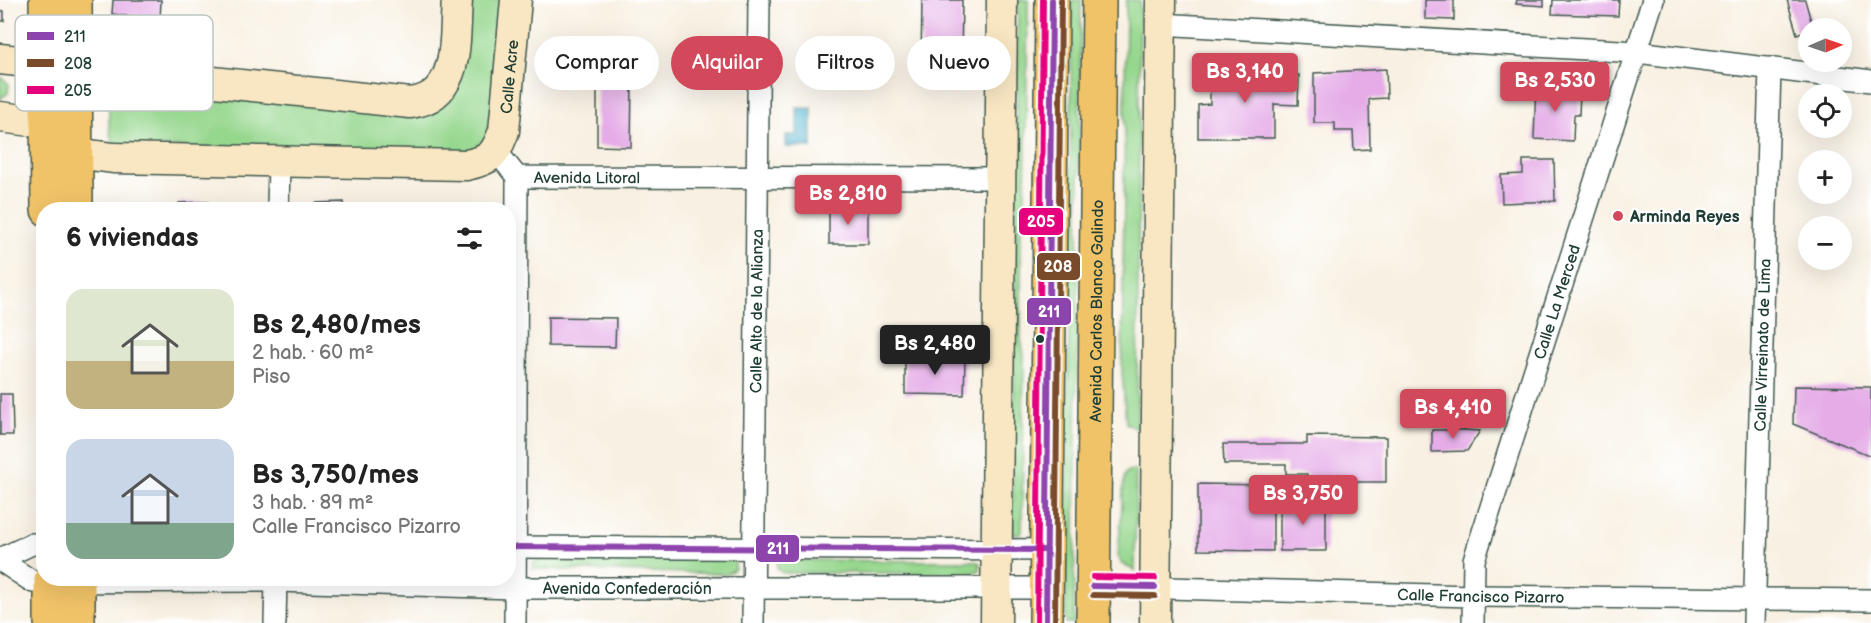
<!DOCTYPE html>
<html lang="es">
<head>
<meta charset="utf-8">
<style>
  body { margin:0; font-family:"Balsamiq Sans",sans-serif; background:#f6f6f6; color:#222; height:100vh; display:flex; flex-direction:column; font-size:22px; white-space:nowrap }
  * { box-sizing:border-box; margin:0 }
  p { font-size:20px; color:#767676 }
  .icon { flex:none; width:33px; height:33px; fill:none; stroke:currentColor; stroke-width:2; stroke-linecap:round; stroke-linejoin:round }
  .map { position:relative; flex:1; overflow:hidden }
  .side { position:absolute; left:36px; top:202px; width:480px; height:384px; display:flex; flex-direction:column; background:#fff; border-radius:24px; box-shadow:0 6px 24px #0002 }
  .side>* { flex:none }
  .banner { position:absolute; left:534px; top:36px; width:570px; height:54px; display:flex; gap:12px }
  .needle { width:39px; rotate:88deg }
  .fabs { position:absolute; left:1798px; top:18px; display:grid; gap:12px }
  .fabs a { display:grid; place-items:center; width:54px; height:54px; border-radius:50%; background:#fff; box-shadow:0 6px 24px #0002; font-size:30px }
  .price { position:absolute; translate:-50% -51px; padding:0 14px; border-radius:6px; background:#d1495b; color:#fff; font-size:20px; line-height:39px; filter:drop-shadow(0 2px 3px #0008) }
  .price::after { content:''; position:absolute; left:50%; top:36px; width:18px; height:14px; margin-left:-9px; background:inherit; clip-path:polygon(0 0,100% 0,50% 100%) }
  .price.on { background:#222; color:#fff }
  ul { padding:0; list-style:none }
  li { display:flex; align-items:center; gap:18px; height:150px; padding:0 30px }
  li span { display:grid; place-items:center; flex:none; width:168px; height:120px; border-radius:18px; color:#555 }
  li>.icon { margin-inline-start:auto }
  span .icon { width:72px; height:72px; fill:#fffc; stroke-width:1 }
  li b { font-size:26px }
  h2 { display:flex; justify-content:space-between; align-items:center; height:72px; padding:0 30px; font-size:26px }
  .pill { padding:0 21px; border-radius:27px; background:#fff; box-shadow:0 6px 24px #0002; font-size:21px; line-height:54px }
  .pill.on { background:#d1495b; color:#fff }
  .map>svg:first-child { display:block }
  .green { fill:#96d78e; stroke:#5a8a61; stroke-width:1.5 }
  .water { fill:#4cb1cb; stroke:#367780; stroke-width:1.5 }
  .building { fill:#e5ace7 }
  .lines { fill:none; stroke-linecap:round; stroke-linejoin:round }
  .street-casing { stroke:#40584e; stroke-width:24 }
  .secondary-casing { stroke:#40584e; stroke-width:33 }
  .primary-casing { stroke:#40584e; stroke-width:36 }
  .street { stroke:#fff; stroke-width:21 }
  .secondary { stroke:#f9e7c3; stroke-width:30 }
  .primary { stroke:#f1c369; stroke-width:33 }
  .bus-1-casing { stroke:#fff; stroke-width:10 }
  .bus-2-casing { stroke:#fff; stroke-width:10 }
  .bus-3-casing { stroke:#fff; stroke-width:10 }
  .bus-1 { stroke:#8e44ad; stroke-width:6 }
  .bus-2 { stroke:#7a4b2a; stroke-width:6 }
  .bus-3 { stroke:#e5007d; stroke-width:6 }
  .poi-dot { fill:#d1495b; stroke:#fff; stroke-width:2 }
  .bus-dot { fill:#1f3d34; stroke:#fff; stroke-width:2 }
  .labels { text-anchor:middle; stroke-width:4.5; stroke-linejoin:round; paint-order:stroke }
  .street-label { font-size:16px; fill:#1f3d34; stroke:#fff }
  .poi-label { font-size:16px; font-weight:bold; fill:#1f3d34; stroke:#fff; text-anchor:start }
  .key { fill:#fff; stroke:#bcc5c2; stroke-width:1.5 }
  .key-label { font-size:16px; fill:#1f3d34 }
  .line-badge { stroke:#fff; stroke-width:2 }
  .badge-label { font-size:16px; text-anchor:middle; font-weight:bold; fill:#fff }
</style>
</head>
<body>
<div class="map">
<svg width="1871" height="623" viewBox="0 0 1871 623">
  <rect width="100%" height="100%" fill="#fff"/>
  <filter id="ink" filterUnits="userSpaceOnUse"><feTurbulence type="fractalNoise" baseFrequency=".0167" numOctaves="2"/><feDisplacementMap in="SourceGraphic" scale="12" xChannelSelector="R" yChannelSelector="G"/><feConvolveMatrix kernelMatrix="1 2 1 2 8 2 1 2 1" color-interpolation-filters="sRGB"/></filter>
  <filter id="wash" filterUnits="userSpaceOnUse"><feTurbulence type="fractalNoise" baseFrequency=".008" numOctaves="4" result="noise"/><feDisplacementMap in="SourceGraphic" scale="24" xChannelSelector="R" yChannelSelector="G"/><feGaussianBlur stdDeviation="1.35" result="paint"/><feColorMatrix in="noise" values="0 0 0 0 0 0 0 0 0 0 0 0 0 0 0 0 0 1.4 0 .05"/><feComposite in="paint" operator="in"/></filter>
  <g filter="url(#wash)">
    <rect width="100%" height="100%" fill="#f8f0e2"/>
    <path class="green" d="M 468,0 L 504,0 L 496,116 L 487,138 L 469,153 L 115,146 C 108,138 106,99 114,90 C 116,88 120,86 122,85 L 413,114 Z
      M 1018,0 L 1028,0 L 1025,203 L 1021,219 L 1021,340 L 1024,355 L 1022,531 L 1020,534 L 1012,535 Z
      M 1072,0 L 1081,0 L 1074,623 L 1066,623 Z
      M 1126,0 L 1140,0 L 1137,429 L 1126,423 L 1122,373 Z
      M 0,76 L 9,84 L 8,93 L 0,99 Z
      M 1136,470 L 1135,571 L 1122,564 L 1118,556 L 1124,478 L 1127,472 Z
      M 728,557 L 735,562 L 735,569 L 727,574 L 533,569 L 533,563 L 541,558 Z
      M 784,560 L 974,561 L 980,563 L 980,570 L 973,573 L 783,573 L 777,569 L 777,562 Z"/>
    <path class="water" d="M 797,108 L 812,108 L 812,147 L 786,147 L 786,135 L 797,135 Z"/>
    <g id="blocks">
      <path class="building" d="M 113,0 L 161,0 L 160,20 L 112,14 Z
        M 922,0 L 962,0 L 961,62 L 921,62 Z
        M 1425,0 L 1454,0 L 1454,20 L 1425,19 Z
        M 1517,0 L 1544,0 L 1544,6 L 1516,4 Z
        M 1553,0 L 1619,0 L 1618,16 L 1552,14 Z
        M 1787,0 L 1805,0 L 1813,28 L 1797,34 Z
        M 0,11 L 4,11 L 4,21 L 0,21 Z
        M 1230,65 L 1244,65 L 1245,75 L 1299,75 L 1298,105 L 1274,104 L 1274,138 L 1198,138 L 1198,105 L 1210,104 L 1210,83 Z
        M 1386,69 L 1387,98 L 1369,99 L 1370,149 L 1354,150 L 1353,131 L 1335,131 L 1335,123 L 1314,123 L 1314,73 Z
        M 597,79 L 632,80 L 631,147 L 597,146 Z
        M 1536,83 L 1554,84 L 1554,91 L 1580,92 L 1579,115 L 1574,115 L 1573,141 L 1534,139 Z
        M 1523,160 L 1554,160 L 1555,201 L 1502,203 L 1501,175 L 1523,174 Z
        M 208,202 L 208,210 L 179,210 L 179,203 Z
        M 344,202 L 344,210 L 314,210 L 314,203 Z
        M 433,205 L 434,210 L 402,210 L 402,206 Z
        M 829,208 L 868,208 L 868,244 L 829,244 Z
        M 548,317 L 616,318 L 615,347 L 548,346 Z
        M 905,358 L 965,358 L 964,395 L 905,394 Z
        M 1794,386 L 1871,387 L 1871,456 L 1793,424 Z
        M 0,394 L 12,394 L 13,435 L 0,435 Z
        M 1432,430 L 1462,430 L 1480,431 L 1467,451 L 1432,452 Z
        M 1307,436 L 1386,437 L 1386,482 L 1307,482 L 1307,474 L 1286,474 L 1286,464 L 1224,464 L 1223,444 L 1307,444 Z
        M 1198,484 L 1273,485 L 1273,551 L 1198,550 Z
        M 1280,500 L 1326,500 L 1326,551 L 1280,551 Z"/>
    </g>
  </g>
  <g filter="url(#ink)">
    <use href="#blocks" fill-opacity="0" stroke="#40584e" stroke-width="1.5"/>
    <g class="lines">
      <g class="street-casing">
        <g id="street">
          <path d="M 1160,24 L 1637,52 L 1871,81"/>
          <path id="s1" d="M 497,152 L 517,177 L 1000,178"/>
          <path d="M 278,210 L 279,162"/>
          <path d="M 508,547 L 1047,550"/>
          <path d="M 0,559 L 32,544 L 44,544"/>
          <path id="s2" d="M 0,560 L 33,582 L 276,581 L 515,588 L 1046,588"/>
          <path id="s3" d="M 1093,586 L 1473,596 L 1871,600"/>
          <path d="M 275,623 L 276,579"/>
          <path d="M 515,623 L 517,177"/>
          <path id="s4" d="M 753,623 L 759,0"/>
          <path id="s5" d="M 1473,623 L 1474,560 L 1653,0"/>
          <path id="s6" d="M 1754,623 L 1770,68"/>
        </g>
      </g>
      <g class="secondary-casing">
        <g id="secondary">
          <path d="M 0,59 L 410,103 C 461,97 454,40 457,0"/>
          <path d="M 0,117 L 47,123"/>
          <path id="s7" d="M 52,150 L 113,158 L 466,165 C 491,160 495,155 504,131 L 516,0"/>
          <path d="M 996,623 L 1002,0"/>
          <path d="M 1155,623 L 1161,0"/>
        </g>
      </g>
      <g class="primary-casing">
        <g id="primary">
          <path d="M 46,0 L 48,210"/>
          <path d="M 75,0 L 76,210"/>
          <path d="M 51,579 L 51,623"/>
          <path d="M 78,579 L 78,623"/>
          <path d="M 1046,623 L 1052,0"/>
          <path id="s8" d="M 1093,623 L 1099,0"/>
        </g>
      </g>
      <use href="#street" class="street"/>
      <use href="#secondary" class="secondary"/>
      <use href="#primary" class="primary"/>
      <g class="bus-1-casing">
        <path id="bus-1" d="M 508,547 L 1047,550
          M 1093,586 L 1155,587
          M 1046,623 L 1052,0"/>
      </g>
      <g class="bus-2-casing">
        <path id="bus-2" d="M 1093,595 L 1155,596
          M 1055,623 L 1061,0"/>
      </g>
      <g class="bus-3-casing">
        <path id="bus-3" d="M 1093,577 L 1155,578
          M 1037,623 L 1043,0"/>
      </g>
      <use href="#bus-1" class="bus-1"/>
      <use href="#bus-2" class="bus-2"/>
      <use href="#bus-3" class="bus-3"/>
    </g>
  </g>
  <circle class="poi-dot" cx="1618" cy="216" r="6"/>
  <circle class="bus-dot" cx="1040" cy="339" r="5"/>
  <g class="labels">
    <g class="street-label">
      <text dy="6" stroke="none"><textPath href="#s7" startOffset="524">Calle Acre</textPath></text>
      <text dy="6" stroke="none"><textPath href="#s1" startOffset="102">Avenida Litoral</textPath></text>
      <text dy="6" stroke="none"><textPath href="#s5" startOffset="334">Calle La Merced</textPath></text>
      <text dy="6" stroke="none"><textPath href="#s4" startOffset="312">Calle Alto de la Alianza</textPath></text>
      <text dy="6" stroke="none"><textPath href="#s8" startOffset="312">Avenida Carlos Blanco Galindo</textPath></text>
      <text dy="6" stroke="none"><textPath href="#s6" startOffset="278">Calle Virreinato de Lima</textPath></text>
      <text dy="6" stroke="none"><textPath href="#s2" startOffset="634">Avenida Confederación</textPath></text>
      <text dy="6" stroke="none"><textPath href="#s3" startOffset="388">Calle Francisco Pizarro</textPath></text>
    </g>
    <g class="poi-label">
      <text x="1630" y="222">Arminda Reyes</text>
    </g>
  </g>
  <rect x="15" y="15" width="198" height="96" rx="9" class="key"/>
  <rect x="27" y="32" width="27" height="8" fill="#8e44ad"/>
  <rect x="27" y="59" width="27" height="8" fill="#7a4b2a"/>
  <rect x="27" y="86" width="27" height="8" fill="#e5007d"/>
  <g class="key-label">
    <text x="64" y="42">211</text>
    <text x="64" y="69">208</text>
    <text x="64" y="96">205</text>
  </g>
  <g class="line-badge">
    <rect x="1018" y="207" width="46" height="29" rx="6" fill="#e5007d"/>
    <rect x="1036" y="252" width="45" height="29" rx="6" fill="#7a4b2a"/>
    <rect x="1026" y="297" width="46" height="29" rx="6" fill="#8e44ad"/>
    <rect x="755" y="534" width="45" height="29" rx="6" fill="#8e44ad"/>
  </g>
  <g class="badge-label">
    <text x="1041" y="227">205</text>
    <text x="1058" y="272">208</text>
    <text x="1049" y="317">211</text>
    <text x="778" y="554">211</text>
  </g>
</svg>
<div class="fabs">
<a><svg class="needle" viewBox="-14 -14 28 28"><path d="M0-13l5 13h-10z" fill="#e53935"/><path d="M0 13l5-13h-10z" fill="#767676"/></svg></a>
<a><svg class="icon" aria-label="locate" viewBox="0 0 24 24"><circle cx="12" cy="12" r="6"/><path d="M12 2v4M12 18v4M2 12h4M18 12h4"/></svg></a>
<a>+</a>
<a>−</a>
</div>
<b class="price" style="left:1245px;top:104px">Bs 3,140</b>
<b class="price" style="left:1555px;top:113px">Bs 2,530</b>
<b class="price" style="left:848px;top:226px">Bs 2,810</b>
<b class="price on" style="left:935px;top:376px">Bs 2,480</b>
<b class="price" style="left:1453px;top:440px">Bs 4,410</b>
<b class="price" style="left:1303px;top:526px">Bs 3,750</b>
<div class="banner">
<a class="pill">Comprar</a>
<a class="pill on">Alquilar</a>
<a class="pill">Filtros</a>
<a class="pill">Nuevo</a>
</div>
<section class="side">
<h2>6 viviendas<svg class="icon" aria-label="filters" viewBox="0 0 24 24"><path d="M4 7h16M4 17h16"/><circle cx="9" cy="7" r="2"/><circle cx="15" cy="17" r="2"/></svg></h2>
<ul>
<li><span style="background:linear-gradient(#dfe7d0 60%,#c2b280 0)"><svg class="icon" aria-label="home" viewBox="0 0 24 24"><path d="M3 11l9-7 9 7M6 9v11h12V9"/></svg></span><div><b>Bs 2,480/mes</b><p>2 hab. · 60 m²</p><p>Piso</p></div></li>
<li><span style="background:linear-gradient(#c9d6e8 70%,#7fa58c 0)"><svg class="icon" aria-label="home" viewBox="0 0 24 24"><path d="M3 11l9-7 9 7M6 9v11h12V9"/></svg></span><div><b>Bs 3,750/mes</b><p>3 hab. · 89 m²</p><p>Calle Francisco Pizarro</p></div></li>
</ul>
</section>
</div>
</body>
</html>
